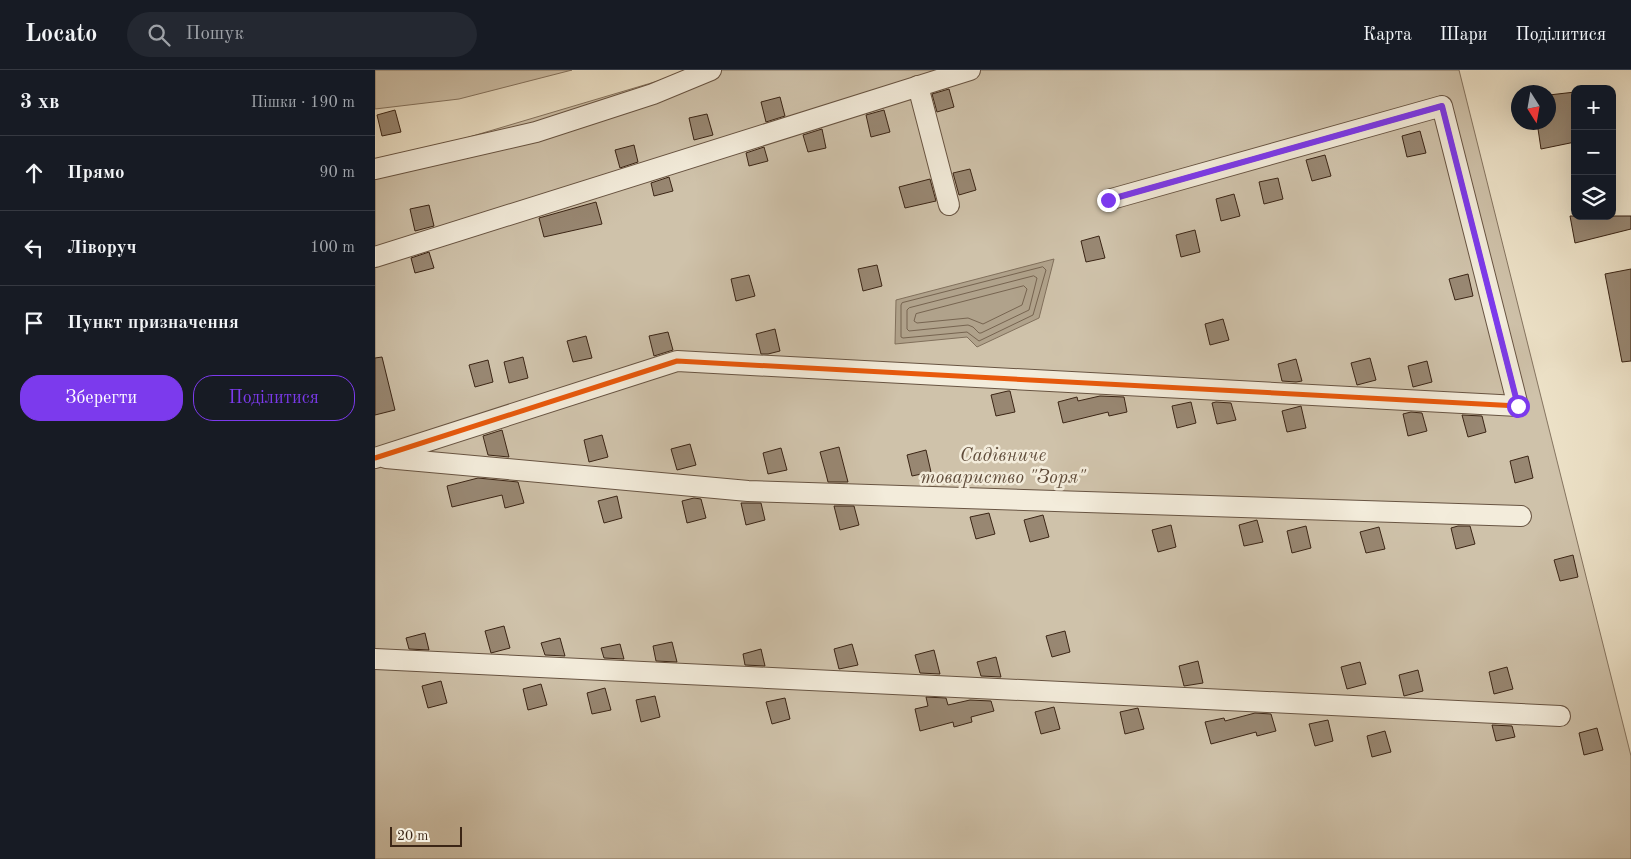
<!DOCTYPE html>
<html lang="uk">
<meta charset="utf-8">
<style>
:root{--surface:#171b24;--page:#242831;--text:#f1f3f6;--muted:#9ea1a6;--line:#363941;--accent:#7c3aed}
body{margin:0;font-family:"Old Standard TT",serif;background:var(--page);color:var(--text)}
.controls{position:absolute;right:15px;top:15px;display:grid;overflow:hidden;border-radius:10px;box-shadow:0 5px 20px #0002}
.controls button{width:45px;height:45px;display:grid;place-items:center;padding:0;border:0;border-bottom:1px solid var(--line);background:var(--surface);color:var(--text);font:25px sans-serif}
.compass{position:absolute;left:1136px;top:15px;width:45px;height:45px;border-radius:50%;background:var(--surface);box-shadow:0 5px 20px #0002;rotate:169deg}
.scale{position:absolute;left:15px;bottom:12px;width:72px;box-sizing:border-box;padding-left:5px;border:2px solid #3b2515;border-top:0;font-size:14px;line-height:18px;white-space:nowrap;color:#3b2515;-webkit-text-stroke:4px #f3ecdb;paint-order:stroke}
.stop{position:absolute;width:15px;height:15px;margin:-11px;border:4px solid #7c3aed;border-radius:50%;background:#fff}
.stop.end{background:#7c3aed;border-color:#fff;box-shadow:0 1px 5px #0008}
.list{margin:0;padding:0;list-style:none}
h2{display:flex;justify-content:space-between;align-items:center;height:65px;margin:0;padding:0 20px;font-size:21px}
h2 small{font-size:16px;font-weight:400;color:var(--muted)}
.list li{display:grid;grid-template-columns:32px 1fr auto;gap:15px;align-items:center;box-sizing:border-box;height:75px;padding:0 20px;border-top:1px solid var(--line)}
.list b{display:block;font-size:19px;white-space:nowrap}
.list em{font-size:16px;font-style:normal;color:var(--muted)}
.actions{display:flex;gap:10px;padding:15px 20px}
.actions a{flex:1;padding:11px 0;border:1px solid var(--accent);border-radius:20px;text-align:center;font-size:18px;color:var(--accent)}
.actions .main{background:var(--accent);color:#fff}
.icon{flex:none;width:28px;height:28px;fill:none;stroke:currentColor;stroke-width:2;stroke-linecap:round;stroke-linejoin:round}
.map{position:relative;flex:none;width:1256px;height:789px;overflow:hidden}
header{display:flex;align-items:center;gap:30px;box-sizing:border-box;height:70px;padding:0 25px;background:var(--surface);border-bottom:1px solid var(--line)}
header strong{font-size:24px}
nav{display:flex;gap:28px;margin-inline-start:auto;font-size:18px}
.search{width:350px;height:45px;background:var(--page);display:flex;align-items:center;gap:12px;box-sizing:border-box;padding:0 18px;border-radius:28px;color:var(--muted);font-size:19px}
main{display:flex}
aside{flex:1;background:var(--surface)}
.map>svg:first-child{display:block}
.green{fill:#cfc2aa;stroke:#857460}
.water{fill:#b0a28b;stroke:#81705c}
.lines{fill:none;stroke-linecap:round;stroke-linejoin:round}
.shore{stroke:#766450;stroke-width:1}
.building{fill:#988772;stroke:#3b2515}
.street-casing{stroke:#685442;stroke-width:22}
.street{stroke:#f3ecdb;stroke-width:20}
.cycleway-casing{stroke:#f3ecdb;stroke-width:8}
.cycleway{stroke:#e8590c;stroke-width:5}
.route{stroke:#7c3aed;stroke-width:6}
.labels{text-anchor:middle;stroke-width:5;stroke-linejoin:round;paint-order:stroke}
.park-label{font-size:19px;font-style:italic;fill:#604c3a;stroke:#f3ecdb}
</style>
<header>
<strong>Locato</strong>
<div class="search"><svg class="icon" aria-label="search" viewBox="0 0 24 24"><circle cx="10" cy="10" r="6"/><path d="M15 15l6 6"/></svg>Пошук</div>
<nav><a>Карта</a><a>Шари</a><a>Поділитися</a></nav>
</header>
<main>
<aside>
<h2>3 хв<small>Пішки · 190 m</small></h2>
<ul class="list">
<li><svg class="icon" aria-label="ahead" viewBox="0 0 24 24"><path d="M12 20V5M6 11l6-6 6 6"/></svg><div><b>Прямо</b></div><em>90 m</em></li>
<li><svg class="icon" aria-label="left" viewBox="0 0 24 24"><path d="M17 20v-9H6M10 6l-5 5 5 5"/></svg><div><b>Ліворуч</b></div><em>100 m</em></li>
<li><svg class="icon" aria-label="arrive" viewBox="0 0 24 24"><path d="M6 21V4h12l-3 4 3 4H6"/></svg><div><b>Пункт призначення</b></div></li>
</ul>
<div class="actions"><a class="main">Зберегти</a><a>Поділитися</a></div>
</aside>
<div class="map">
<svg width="1256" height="789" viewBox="0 0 1256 789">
<rect width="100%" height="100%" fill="#ede2c8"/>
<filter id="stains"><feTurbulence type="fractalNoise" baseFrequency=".004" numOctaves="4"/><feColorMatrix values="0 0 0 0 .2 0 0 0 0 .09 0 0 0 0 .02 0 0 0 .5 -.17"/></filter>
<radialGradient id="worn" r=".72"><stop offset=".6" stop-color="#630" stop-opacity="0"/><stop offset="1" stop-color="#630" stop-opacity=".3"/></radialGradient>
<g class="green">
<path d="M0,0H197L84,29L0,39Z"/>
<path d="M320,0H1084L1256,686V789H0V95Z"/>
</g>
<path class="water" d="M679,189L664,248L602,277L592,267L520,274L521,230Z"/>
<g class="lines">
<g class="shore">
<path d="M668,197L671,200L658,245L604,271L592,262L528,268L526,267V235L527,233Z"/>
<path d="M659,206L662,208L654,240L606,263H604L598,257L593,255L534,261L532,259V240L534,238Z"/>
<path d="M649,216L652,219L647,235L608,254L593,248L542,253L539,251L541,244Z"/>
</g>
</g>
<g class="building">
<path d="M574,19L579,37L562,42L557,24Z"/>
<path d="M1200,22V72L1166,79L1162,52H1174V25Z"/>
<path d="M405,27L410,46L391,52L386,32Z"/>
<path d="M20,40L26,62L7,66L2,45Z"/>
<path d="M509,40L515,62L496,67L491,45Z"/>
<path d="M332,44L338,65L319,70L314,48Z"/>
<path d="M447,59L451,78L433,82L428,65Z"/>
<path d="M1045,61L1051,83L1032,87L1027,66Z"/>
<path d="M259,75L263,92L245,98L240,80Z"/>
<path d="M389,77L393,91L374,96L371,83Z"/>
<path d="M950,85L956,106L937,111L931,90Z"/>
<path d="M595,99L601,120L584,125L578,103Z"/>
<path d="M294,107L298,121L279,126L276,113Z"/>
<path d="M903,108L908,129L889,134L884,112Z"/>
<path d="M555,109L561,131L530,138L524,117Z"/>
<path d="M859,124L865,146L846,151L841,129Z"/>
<path d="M221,132L227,154L169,167L164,148Z"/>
<path d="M54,135L59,156L40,161L35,139Z"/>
<path d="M1195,146H1256V159L1200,173Z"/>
<path d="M820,160L825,182L806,187L801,165Z"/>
<path d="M724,166L730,188L711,192L706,171Z"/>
<path d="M54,182L59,198L40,203L36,188Z"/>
<path d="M502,195L507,216L488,221L483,199Z"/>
<path d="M1256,199V291L1247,292L1230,204Z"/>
<path d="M1093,204L1098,226L1080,230L1074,209Z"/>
<path d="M374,205L380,226L361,231L356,209Z"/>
<path d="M848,249L854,270L835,275L830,254Z"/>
<path d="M400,259L405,281L393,284H386L381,264Z"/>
<path d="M293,262L298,280L279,286L274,266Z"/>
<path d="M211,266L217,288L198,292L192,271Z"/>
<path d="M7,287L20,340L0,345V288Z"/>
<path d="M148,287L153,308L134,313L129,292Z"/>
<path d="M995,288L1001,310L982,315L976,293Z"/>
<path d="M921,289L927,311L921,312L907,311L903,294Z"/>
<path d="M113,290L118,312L100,317L94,295Z"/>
<path d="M1052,291L1057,312L1038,317L1033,296Z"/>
<path d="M633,321H635L640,342L621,346L616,325Z"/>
<path d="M725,326L749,327L752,342L734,346L733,342L688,353L683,332L702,327L703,331Z"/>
<path d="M816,332L821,353L802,358L797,336Z"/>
<path d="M841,332L856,333L861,350L842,354L837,333Z"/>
<path d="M926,336L931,358L912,362L907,341Z"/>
<path d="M1036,342L1047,343L1052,361L1033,366L1028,344Z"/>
<path d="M1087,345L1107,346L1111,362L1093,367Z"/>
<path d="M127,360L134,387L113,385L108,366Z"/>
<path d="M227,365L233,387L214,392L209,370Z"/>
<path d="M315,374L321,395L302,400L296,379Z"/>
<path d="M464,377L473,412H453L451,404L445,382Z"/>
<path d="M406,378L412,400L393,404L388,383Z"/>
<path d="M551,380L556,402L537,406L532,385Z"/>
<path d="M1153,386L1158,408L1140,413L1135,391Z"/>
<path d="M103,408L143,412L149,433L130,438L127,425L77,437L72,416Z"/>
<path d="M242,426L247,448L229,453L223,431Z"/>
<path d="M319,428L326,429L331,448L312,453L307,431Z"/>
<path d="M366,433H386L390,450L371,455Z"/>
<path d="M459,436H479L484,455L465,460Z"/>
<path d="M614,443L620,464L601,469L595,447Z"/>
<path d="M668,445L674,467L655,472L649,450Z"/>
<path d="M882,450L888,472L869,476L864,455Z"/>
<path d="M796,455L801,477L783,482L777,460Z"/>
<path d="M931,456L936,478L917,483L912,461Z"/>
<path d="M1083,456H1095L1100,474L1081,479L1076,458Z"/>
<path d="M1004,457L1010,479L991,483L985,462Z"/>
<path d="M1198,485L1203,507L1185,511L1179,490Z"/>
<path d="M129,556L135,578L116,583L110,561Z"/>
<path d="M690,561L695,582L677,587L671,566Z"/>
<path d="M50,563L54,580L34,579L31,568Z"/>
<path d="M185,568L190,586L170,585L166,573Z"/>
<path d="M297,572L302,592L281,591L278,576Z"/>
<path d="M245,574L249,589L229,588L226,578Z"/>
<path d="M477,574L483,595L464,599L459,579Z"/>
<path d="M386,579L390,596L370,595L368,584Z"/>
<path d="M559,580L565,604L545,603L540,585Z"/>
<path d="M621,587L626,607L606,606L602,592Z"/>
<path d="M823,591L828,613L809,616L804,596Z"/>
<path d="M985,592L991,614L972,619L966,597Z"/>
<path d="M1132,597L1138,619L1119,624L1114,602Z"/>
<path d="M1043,600L1048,621L1029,626L1024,605Z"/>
<path d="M66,611L72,633L53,638L47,616Z"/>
<path d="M166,614L172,635L153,640L148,619Z"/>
<path d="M230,618L236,640L217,644L212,623Z"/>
<path d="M280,626L285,647L266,652L261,630Z"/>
<path d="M551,627L571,628L573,635L595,630L616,631L619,641L596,647L597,652L579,657L578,652L545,661L540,639L553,636Z"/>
<path d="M410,628L415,649L397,654L391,632Z"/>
<path d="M679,637L685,659L666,664L660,642Z"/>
<path d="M763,638L769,659L750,664L745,642Z"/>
<path d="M880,643L896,644L901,661L882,666L881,662L836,674L830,652L849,648L850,651Z"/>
<path d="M953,650L958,671L940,676L934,654Z"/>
<path d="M1117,655L1137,656L1140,667L1121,671Z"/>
<path d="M1222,658L1228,680L1209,685L1204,663Z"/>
<path d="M1010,661L1016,682L997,687L992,666Z"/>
</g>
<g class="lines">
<defs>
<g id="street">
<path d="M543,16L574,135"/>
<path d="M0,99L161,62L278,24L336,0"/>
<path d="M0,187L595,0"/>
<path d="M0,388L302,291L1143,336L1067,36L733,130"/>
<path d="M11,388L373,421L1146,446"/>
<path d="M0,589L1185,646"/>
</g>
</defs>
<use href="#street" class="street-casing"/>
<use href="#street" class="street"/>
<defs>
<path id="cycleway" d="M0,388L302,291L1143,336L1067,36L733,130"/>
</defs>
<use href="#cycleway" class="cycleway-casing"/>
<use href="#cycleway" class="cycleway"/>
</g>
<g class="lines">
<path class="route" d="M733,130L1067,36L1143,336"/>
</g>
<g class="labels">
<g class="park-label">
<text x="628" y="391">Садівниче<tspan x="628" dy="22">товариство "Зоря"</tspan></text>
</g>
</g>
<rect width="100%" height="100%" filter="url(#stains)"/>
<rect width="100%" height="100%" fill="url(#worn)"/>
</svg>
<div class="controls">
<button>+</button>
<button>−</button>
<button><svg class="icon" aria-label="layers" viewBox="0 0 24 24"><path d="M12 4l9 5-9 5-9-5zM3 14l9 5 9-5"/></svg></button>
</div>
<svg class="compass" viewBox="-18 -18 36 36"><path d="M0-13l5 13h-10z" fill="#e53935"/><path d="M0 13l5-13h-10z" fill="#9ea1a6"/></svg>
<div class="scale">20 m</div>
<div class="stop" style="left:1143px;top:336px"></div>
<div class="stop end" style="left:733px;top:130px"></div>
</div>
</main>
